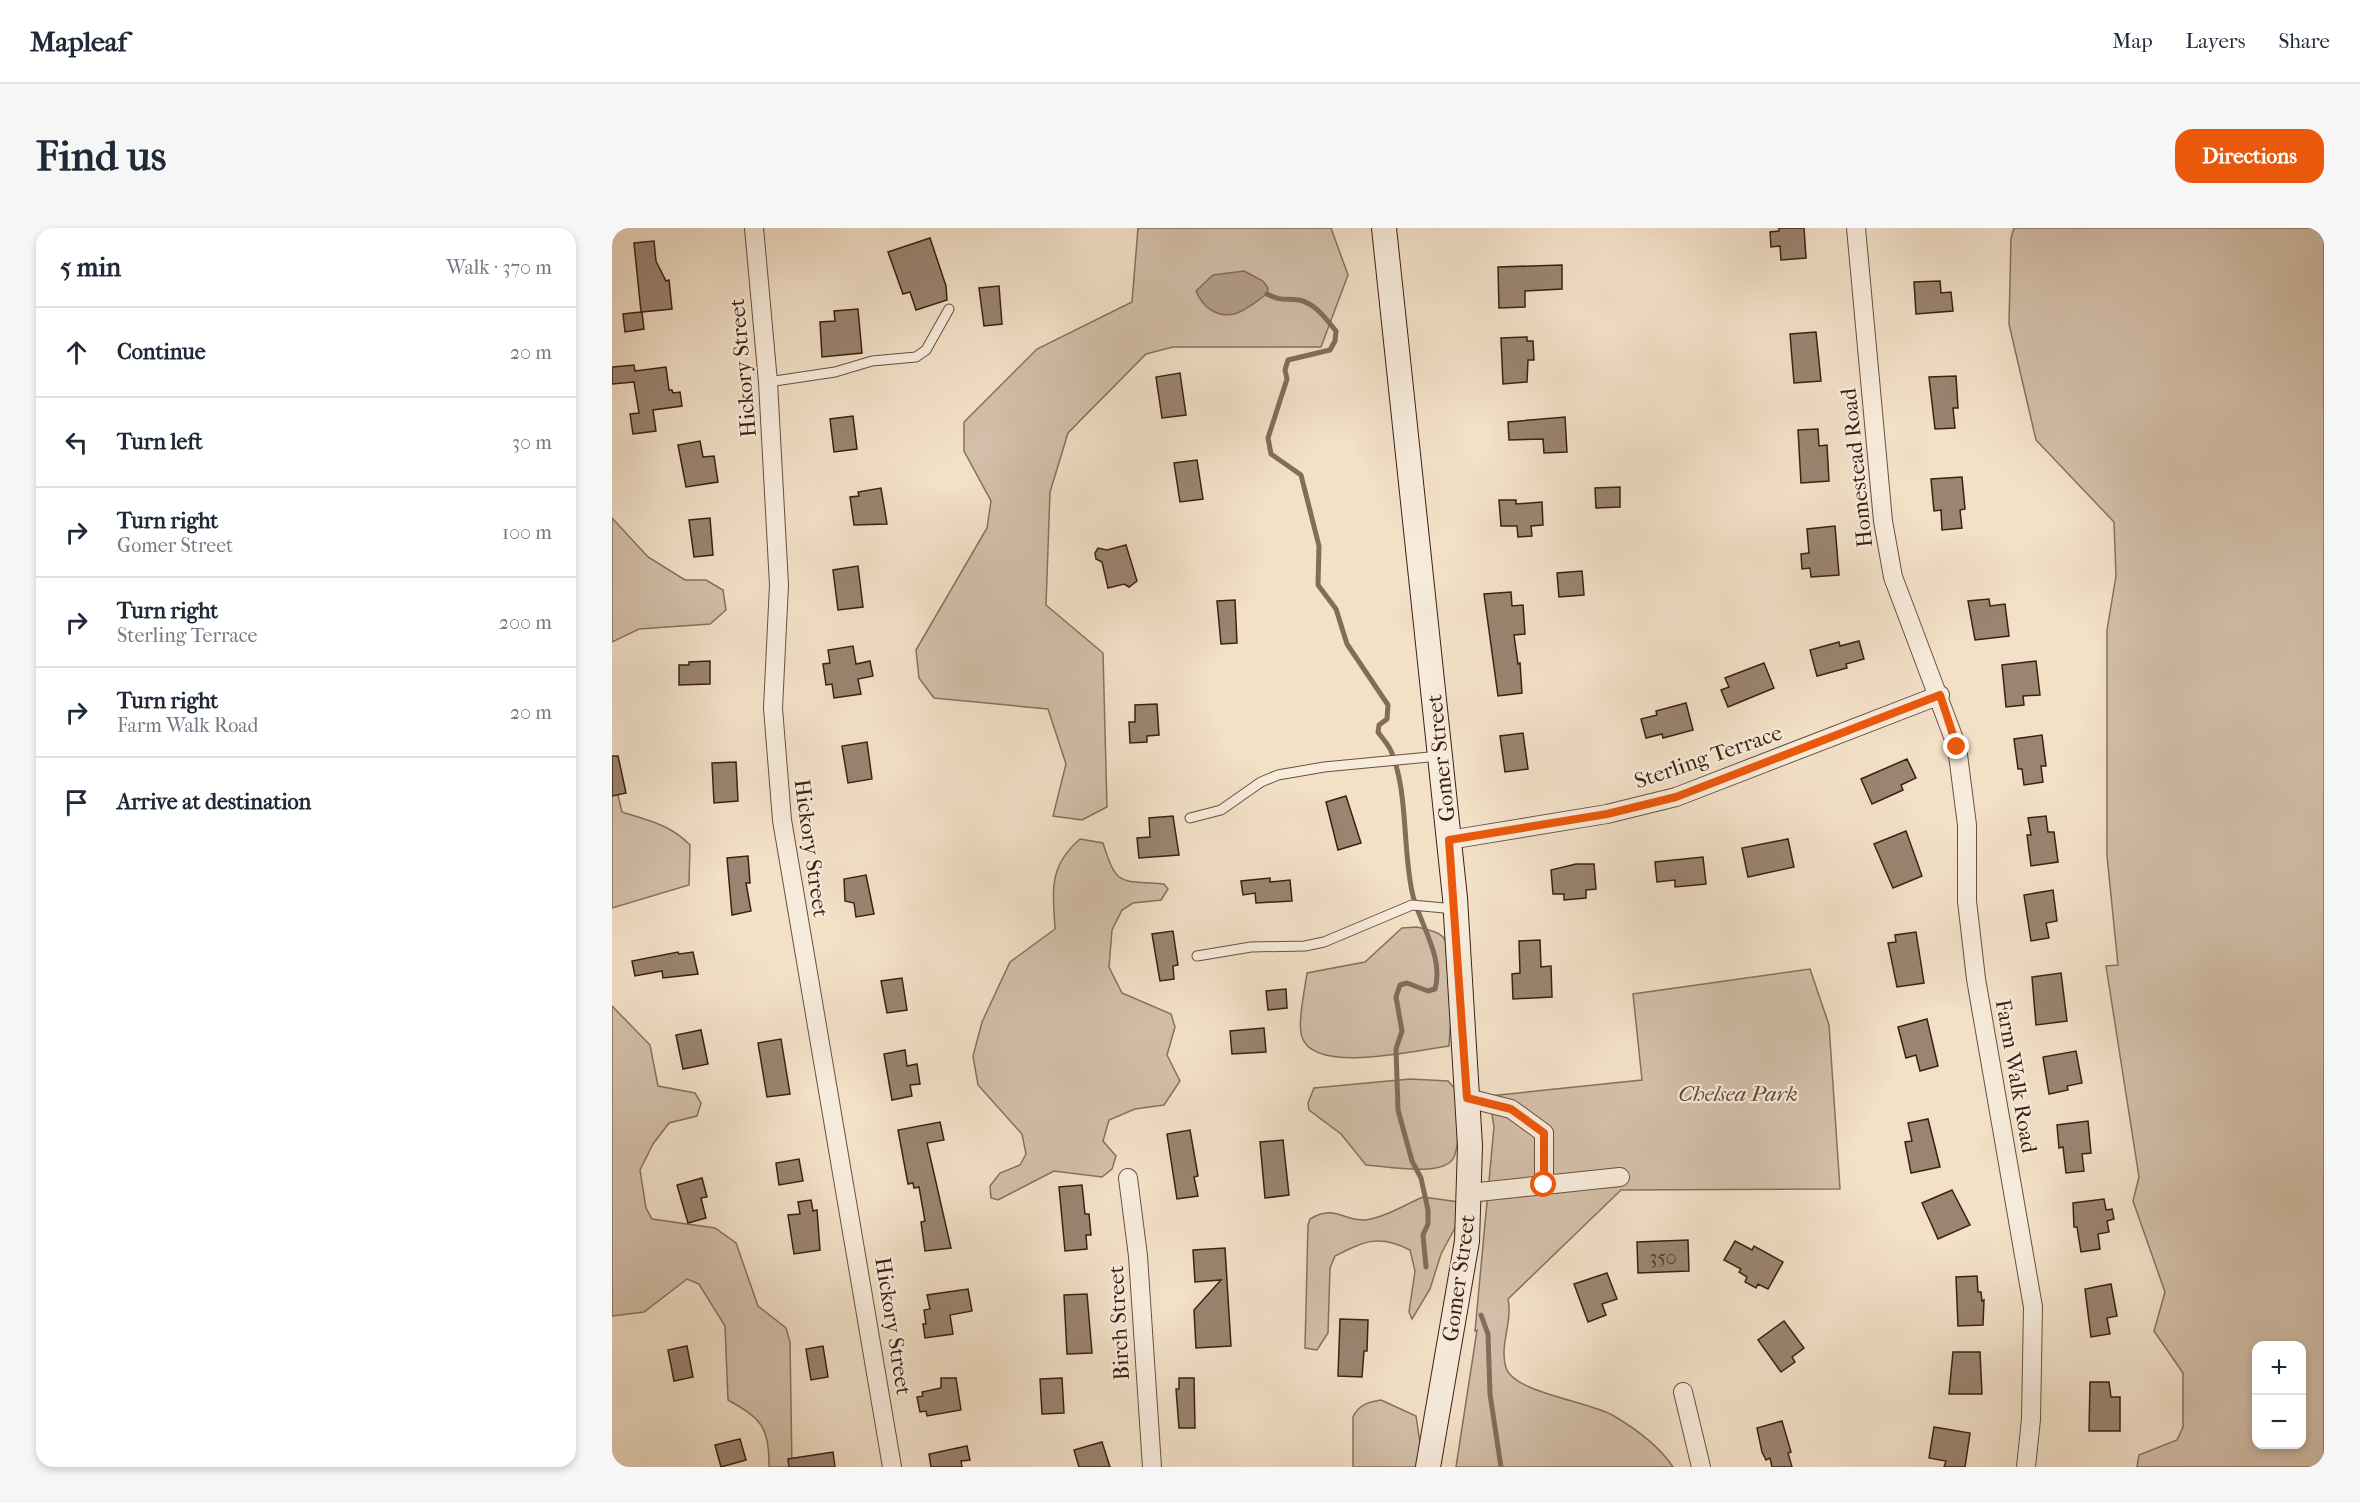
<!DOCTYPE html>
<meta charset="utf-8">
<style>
:root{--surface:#fff;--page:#f6f6f7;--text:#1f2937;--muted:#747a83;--line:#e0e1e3;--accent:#ea580c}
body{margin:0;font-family:"IM FELL French Canon",serif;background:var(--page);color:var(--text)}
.controls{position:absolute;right:18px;bottom:18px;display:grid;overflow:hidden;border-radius:12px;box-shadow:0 3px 9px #0003}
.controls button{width:54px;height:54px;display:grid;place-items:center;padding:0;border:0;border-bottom:2px solid var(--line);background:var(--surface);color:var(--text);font:30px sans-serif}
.stop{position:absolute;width:18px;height:18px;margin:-14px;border:4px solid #ea580c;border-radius:50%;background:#fff}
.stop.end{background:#ea580c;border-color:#fff;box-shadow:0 2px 6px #0008}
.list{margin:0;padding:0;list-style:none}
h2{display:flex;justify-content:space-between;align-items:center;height:78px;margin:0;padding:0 24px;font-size:26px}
h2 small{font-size:20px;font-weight:400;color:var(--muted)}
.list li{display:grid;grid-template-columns:39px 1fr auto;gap:18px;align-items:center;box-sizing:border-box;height:90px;padding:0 24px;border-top:2px solid var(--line)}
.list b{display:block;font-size:22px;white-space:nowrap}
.list p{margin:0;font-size:20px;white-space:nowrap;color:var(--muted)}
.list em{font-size:20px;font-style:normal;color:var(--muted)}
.icon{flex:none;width:33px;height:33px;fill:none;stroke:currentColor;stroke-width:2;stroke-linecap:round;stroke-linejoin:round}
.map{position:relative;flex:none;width:1712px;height:1239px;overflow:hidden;border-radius:18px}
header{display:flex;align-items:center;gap:36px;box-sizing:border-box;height:84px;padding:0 30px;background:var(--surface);border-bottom:2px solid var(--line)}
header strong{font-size:28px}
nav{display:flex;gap:33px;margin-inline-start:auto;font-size:21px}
.intro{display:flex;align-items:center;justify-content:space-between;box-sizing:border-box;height:144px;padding:0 36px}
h1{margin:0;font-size:42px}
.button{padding:15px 27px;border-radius:18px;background:var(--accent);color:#fff;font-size:21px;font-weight:700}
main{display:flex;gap:36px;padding:0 36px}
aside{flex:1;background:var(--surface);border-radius:18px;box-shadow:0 3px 9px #0003}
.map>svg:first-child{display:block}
.green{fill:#d3bfa9;stroke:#88705e;stroke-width:1.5;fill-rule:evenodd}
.water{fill:#b49f8a;stroke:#846c5b;stroke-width:1.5}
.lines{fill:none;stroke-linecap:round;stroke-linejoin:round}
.stream{stroke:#846c5b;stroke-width:5}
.building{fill:#9b8471;stroke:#3d2014;stroke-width:1.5}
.lane-casing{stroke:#6a5041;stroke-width:11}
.street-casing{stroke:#6a5041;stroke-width:20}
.secondary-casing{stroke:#3d2014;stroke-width:26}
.lane{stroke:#f7ebdb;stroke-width:9}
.street{stroke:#f7ebdb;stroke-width:18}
.secondary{stroke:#f7ebdb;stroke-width:24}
.route{stroke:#ea580c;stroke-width:8}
.labels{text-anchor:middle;stroke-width:4.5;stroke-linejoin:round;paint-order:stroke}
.number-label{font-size:20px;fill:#54392b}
.street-label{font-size:22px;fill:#3d2014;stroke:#f7ebdb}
.park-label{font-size:22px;font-style:italic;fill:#624839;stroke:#f7ebdb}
</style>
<header>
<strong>Mapleaf</strong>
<nav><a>Map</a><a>Layers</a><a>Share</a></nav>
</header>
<div class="intro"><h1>Find us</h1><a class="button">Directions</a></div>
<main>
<aside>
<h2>5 min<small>Walk · 370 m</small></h2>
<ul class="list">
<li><svg class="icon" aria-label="ahead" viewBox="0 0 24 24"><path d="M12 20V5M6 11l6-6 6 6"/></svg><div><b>Continue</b></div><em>20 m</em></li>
<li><svg class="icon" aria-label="left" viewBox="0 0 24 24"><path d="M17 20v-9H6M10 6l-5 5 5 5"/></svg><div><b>Turn left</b></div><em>30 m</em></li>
<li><svg class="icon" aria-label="right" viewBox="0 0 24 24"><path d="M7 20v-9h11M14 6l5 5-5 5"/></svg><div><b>Turn right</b><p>Gomer Street</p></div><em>100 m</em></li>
<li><svg class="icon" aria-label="right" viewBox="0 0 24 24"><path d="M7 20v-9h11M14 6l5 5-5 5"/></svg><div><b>Turn right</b><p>Sterling Terrace</p></div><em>200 m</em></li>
<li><svg class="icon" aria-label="right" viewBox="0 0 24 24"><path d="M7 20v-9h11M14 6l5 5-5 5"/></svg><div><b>Turn right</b><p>Farm Walk Road</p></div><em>20 m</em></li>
<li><svg class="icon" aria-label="arrive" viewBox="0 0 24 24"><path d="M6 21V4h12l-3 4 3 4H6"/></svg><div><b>Arrive at destination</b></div></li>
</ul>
</aside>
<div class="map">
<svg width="1712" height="1239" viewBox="0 0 1712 1239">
<rect width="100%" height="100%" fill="#f2e0c7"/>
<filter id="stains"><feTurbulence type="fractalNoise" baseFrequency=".00333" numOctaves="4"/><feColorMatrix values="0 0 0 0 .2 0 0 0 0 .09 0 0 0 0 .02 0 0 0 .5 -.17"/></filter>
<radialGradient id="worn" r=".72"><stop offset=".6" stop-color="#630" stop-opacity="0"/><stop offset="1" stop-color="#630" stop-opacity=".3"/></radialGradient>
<g class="green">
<path d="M526,0H719L736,47L709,119H561L534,126L456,205L438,264L434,377L491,425L495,579L470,592L441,588L454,536L436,481L322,470L307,450L304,422L375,300L379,273L352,223V194L425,121L520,74Z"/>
<path d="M1402,0H1712V1239H1525L1527,1227L1565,1212L1571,1199V1145L1542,1103L1553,1064L1521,973L1527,949L1494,738L1506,737L1495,628V402L1504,348L1502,294L1424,212L1397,96L1399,10ZM1644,1118H1690V1216H1644Z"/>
<path d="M0,290L36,329L73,352H94L111,362L114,382L98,396L27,401L0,414Z"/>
<path d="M0,542L10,584C36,592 59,597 78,617L77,657L0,680Z"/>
<path d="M468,611L491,615C505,660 508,652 552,656L556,661L549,672L521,675L510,682L500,702L497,739L510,765L559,786L563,799L555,827L568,853L552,877L523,881L497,892L491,913L504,928L500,941L490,949L442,943L386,972L379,970L378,958L388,945L408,937L414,926L410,906L366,857L361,828L370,794L398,734L443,701C441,662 436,639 468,611Z"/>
<path d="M805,699C813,701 826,703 831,709C848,732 838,790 837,818C807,822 702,847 690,809C685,797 693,760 695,745L753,734L790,700Z"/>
<path d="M1198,741L1217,797L1228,961L1009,962L896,1071C901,1094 887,1117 894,1140C902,1165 980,1174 1002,1188C1024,1201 1047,1218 1061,1239H844L865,1102L863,1103L882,899L877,868L1030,852L1021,766Z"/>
<path d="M0,778L38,817L46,858L83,865L89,875L85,888L57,895L41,916L28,942L34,980L40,991L103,1000L124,1015L146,1078L174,1100L178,1114L180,1239H157C157,1199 150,1191 116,1172L113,1098L87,1056L75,1051L32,1084L0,1088Z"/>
<path d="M798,851L836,853L846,864L848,872C847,887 848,916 842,929C833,950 774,938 754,937L729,906L697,882L696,875L702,860Z"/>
<path d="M811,969L847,974L845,996L829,1026L818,1061L800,1091L797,1084L803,1043L798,1022C767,1006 753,1013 723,1028L718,1040L716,1105L705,1122L693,1120L696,997L698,991C723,976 730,993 753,992C772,990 794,976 811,969Z"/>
<path d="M769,1172L804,1188L808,1215L805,1239H741V1189C747,1176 757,1174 769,1172Z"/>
</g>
<path class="water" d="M632,43L651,53L656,60L655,66C646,72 632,84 622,86C604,90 590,78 584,63L601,47Z"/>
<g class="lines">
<g class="stream">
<path d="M655,66C671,74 672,70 687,72C703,75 714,91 724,103L723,113L718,122L676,132L673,142L675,151L656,210L659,226L689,247L707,318L706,357L724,381L735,416L776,477L775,491L767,497L766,504C770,510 776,516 779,523C797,566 790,623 801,668C809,698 832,730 823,761L816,763L795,755L788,757L784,769L790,803L784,821L786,882L800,933L809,950L816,982V996L811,1007L814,1039"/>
<path d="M869,1087L876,1106L878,1166L889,1239"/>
</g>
</g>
<g class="building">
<path d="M1167,0H1192L1194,30L1169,32L1168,18L1159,19L1158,4L1167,3Z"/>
<path d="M318,10L334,58L335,72L304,82L298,64L291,66L276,24Z"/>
<path d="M42,13L44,33L54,53L57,52L60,81L30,84L32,101L13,104L11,86L29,84L22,15Z"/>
<path d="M950,37V61L913,63V79L887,80L886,39Z"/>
<path d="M1328,53L1329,65L1339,64L1341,83L1304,86L1302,54Z"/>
<path d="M387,58L390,96L372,98L367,60Z"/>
<path d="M246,81L250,125L210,129L208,94L223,93L222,83Z"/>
<path d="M1204,104L1209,153L1182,155L1178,106Z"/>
<path d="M915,109V113H921L922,132H916L915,154L891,156L889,110Z"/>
<path d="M22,137L23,143L54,139L57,162H60L61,165L68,164L70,178L41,182L44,203L21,206L18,186L27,185L22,154L0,156V139Z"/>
<path d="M568,145L574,187L550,190L544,149Z"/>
<path d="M1344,148L1346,180H1341L1343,200L1323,201L1317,149Z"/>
<path d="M241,188L245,221L222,224L218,191Z"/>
<path d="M953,189L955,224L932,225L931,211L897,212L896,194Z"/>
<path d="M1206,201L1207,218L1215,217L1217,253L1189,255L1186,202Z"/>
<path d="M88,213L91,229L102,228L106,254L74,259L66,217Z"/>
<path d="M585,232L591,271L568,274L562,235Z"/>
<path d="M1350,249L1353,281L1348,282L1350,300L1330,302L1329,282L1322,283L1319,251Z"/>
<path d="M1008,259V279L984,280L983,260Z"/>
<path d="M269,260L275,296L242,297L238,269L247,268L246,264Z"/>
<path d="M887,272H904V276L930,274L931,297L919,298L920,308L906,309L905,298H889Z"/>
<path d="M98,290L101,327L82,329L77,292Z"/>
<path d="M1223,298L1227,347L1199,349L1198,340L1190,341L1189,326L1197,325L1195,301Z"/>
<path d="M514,317L525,353L517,359L512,356L496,360L490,334L484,331L483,325L486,320L495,322Z"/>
<path d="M246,338L251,379L226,382L221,342Z"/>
<path d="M970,343L972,367L947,369L945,345Z"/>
<path d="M899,364L900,378L911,377L913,406L902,407L906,436L908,435L910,465L886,468L872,366Z"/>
<path d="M1377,371L1378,378L1393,376L1397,408L1363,412L1356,373Z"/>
<path d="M623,372L625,415L609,416L605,373Z"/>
<path d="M1247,413L1252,431L1234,436L1235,440L1205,448L1198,422L1227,414L1228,418Z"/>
<path d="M241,418L244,436L258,433L261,448L246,451L249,466L222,470L220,456L214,457L211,436L218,435L216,422Z"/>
<path d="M98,433V456L67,457V437H77V434Z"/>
<path d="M1424,433L1428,467L1411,468L1412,477L1394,479L1390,437Z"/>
<path d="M1152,435L1162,460L1116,479L1109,462L1117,459L1113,450Z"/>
<path d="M1074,475L1081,502L1051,510L1050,506L1034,510L1029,491L1045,487L1044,483Z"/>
<path d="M545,476L547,507L535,508V514L518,515L517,494H523V477Z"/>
<path d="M911,505L916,541L893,544L888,508Z"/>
<path d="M1430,507L1434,538H1429L1431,554L1412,557L1410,541H1406L1402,511Z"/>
<path d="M255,514L260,551L236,555L230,518Z"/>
<path d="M0,528H6L14,565L0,568Z"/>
<path d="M1295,531L1304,550L1289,557L1291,562L1260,576L1249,551Z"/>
<path d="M124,534L126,573L102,575L100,535Z"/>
<path d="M734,568L749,615L726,622L714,574Z"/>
<path d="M561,588L567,627L527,630L525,610L538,609L537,590Z"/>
<path d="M1434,588L1436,604H1442L1446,634L1419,638L1415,607H1419L1416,590Z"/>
<path d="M1294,603L1310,648L1281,660L1262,616Z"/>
<path d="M1176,611L1182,639L1136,649L1130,620Z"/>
<path d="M136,628L138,655H134L139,683L120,687L115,630Z"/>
<path d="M1091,629L1094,656L1063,659V652L1045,654L1043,634Z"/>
<path d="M964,636H982L984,661L974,662V670L952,672V666H941L939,642Z"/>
<path d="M254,647L262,686L244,689L242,675L233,673L232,651Z"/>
<path d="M658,650V654L678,652L680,673L644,675L643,665L631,667L629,653Z"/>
<path d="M1441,662L1445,693L1434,695L1437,710L1419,713L1412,667Z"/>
<path d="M561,703L566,737L561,738L562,751L548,753L540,706Z"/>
<path d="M1304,704L1312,755L1285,759L1276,715L1284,714L1283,707Z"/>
<path d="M928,712L929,739L939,738L940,769L901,771L900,746L908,745L907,713Z"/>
<path d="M66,724L67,726L81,724L86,746L51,750L50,743L23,748L20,733Z"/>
<path d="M1449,745L1455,793L1424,797L1420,749Z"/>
<path d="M290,750L295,782L275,785L269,753Z"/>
<path d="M674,761L675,780L656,782L654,763Z"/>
<path d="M1315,791L1326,838L1308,843L1304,827L1294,830L1286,799Z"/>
<path d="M652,800L654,824L620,826L618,803Z"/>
<path d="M89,802L96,836L71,841L64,807Z"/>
<path d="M169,811L178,866L155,869L146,815Z"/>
<path d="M293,822L295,838L305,836L308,856L298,857L300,868L280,872L272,826Z"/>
<path d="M1464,823L1470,855L1455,858L1456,862L1437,866L1431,829Z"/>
<path d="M1316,891L1328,939L1299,945L1293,914L1300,913L1296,895Z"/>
<path d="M1476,893L1479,925L1470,926L1472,943L1454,945L1451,919L1447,920L1445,897Z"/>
<path d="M328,894L332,912L315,915L339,1020L313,1023L309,994L313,993L307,959L302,960L301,955L296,956L286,902Z"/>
<path d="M578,902L586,948L582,949L586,968L565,971L555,906Z"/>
<path d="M671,912L677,967L653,970L648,914Z"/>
<path d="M187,931L191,953L167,957L164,935Z"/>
<path d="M90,950L95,969L89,970L94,990L76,995L65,957Z"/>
<path d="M470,957L473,986H477L479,1007H474L475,1021L453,1023L447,959Z"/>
<path d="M1340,962L1358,997L1326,1011L1310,975Z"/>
<path d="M1492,971L1494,982L1500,981L1502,991L1495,993L1497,1004L1486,1006L1488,1021L1469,1024L1465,999H1462L1461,975Z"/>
<path d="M199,972L201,983L205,982L208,1022L182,1026L176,987L188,986L186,974Z"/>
<path d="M1076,1012L1077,1043L1026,1045L1025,1014Z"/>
<path d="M1123,1013L1140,1022L1142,1018L1171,1034L1156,1061L1146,1056L1144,1060L1133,1054L1135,1049L1127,1044L1129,1041L1112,1032Z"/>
<path d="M613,1020L619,1118L584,1120L582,1082L609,1052L583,1054L581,1022Z"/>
<path d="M995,1045L1005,1071L990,1076L994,1087L976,1094L962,1056Z"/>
<path d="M1365,1048L1366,1064H1369L1370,1073L1372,1072L1371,1097L1346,1098L1344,1049Z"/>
<path d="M1499,1056L1505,1088L1495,1090L1498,1106L1479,1109L1473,1061Z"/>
<path d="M356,1061L360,1083L338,1087L341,1106L313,1110L311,1096H314L312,1082L318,1081L315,1067Z"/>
<path d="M475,1066L480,1125L455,1126L452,1067Z"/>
<path d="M728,1091L756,1092L755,1123H752L750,1149L726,1148Z"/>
<path d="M1172,1093L1192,1120L1180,1129L1183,1134L1169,1144L1146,1112Z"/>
<path d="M75,1118L81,1149L62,1153L56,1122Z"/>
<path d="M211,1118L216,1149L199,1152L194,1121Z"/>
<path d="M1341,1124H1368L1370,1166H1337Z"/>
<path d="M329,1150H344L349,1182L315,1188L314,1183L308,1184L305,1169L311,1168L310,1164L329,1160Z"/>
<path d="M450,1150L452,1185L430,1186L428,1151Z"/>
<path d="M567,1150H582L583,1200H567L564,1161H567Z"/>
<path d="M1478,1154H1497L1499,1169H1508V1203H1477Z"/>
<path d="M1170,1193L1179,1224L1176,1225L1180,1239H1160L1158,1230L1154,1232L1150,1224L1145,1200Z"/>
<path d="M1322,1199L1358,1205L1353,1239H1332L1334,1233L1317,1230Z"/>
<path d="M128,1211L134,1232L109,1239L103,1217Z"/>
<path d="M490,1214L498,1239H467L462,1222Z"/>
<path d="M355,1218L358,1232L349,1233L350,1239H319L317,1226Z"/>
<path d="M221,1224L223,1239H177L176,1231Z"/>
</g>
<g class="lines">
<defs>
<g id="lane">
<path d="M156,154L223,144L260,133L304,129L314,122L337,81"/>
<path d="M578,590L609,582L649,554L666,547L712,539L828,528"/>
<path d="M585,728L639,719L693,718L712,714L800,677L843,681"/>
</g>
<g id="street">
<path d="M142,0L156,154L167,357L161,480L170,592L280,1239"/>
<path d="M1244,0L1271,293L1281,349L1345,519L1355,597V673L1364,751L1421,1079L1419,1191L1414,1239"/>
<path d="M837,612L995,586L1064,569L1328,467"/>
<path d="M855,870L899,881L932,905V957"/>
<path d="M516,950L526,1028L540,1239"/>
<path d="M857,965L1008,949"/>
<path d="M1071,1164L1089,1239"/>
</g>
<path id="secondary" d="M772,0L843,670L858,918L855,1013L816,1239"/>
</defs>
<use href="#lane" class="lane-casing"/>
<use href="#street" class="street-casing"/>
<use href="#secondary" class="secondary-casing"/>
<use href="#lane" class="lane"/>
<use href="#street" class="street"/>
<use href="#secondary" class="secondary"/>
</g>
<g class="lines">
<path class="route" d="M932,957V905L899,881L855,870L837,612L995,586L1064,569L1328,467L1345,519"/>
</g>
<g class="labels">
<g class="number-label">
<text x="1051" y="1036">350</text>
</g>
<g class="street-label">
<text transform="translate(130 140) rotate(-95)" y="8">Hickory Street</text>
<text transform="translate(1244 240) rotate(-96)" y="8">Homestead Road</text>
<text transform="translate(1096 528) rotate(-19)" y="8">Sterling Terrace</text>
<text transform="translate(828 530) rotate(-96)" y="8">Gomer Street</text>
<text transform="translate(200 620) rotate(82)" y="8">Hickory Street</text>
<text transform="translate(1405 848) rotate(80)" y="8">Farm Walk Road</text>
<text transform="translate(846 1050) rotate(-82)" y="8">Gomer Street</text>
<text transform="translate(506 1095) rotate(-93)" y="8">Birch Street</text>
<text transform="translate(282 1098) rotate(81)" y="8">Hickory Street</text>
</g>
<g class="park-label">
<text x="1126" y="873">Chelsea Park</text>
</g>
</g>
<rect width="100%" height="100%" filter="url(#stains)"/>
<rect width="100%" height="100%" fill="url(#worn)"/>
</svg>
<div class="controls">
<button>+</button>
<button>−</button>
</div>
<div class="stop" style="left:932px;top:957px"></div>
<div class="stop end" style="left:1345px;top:519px"></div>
</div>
</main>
